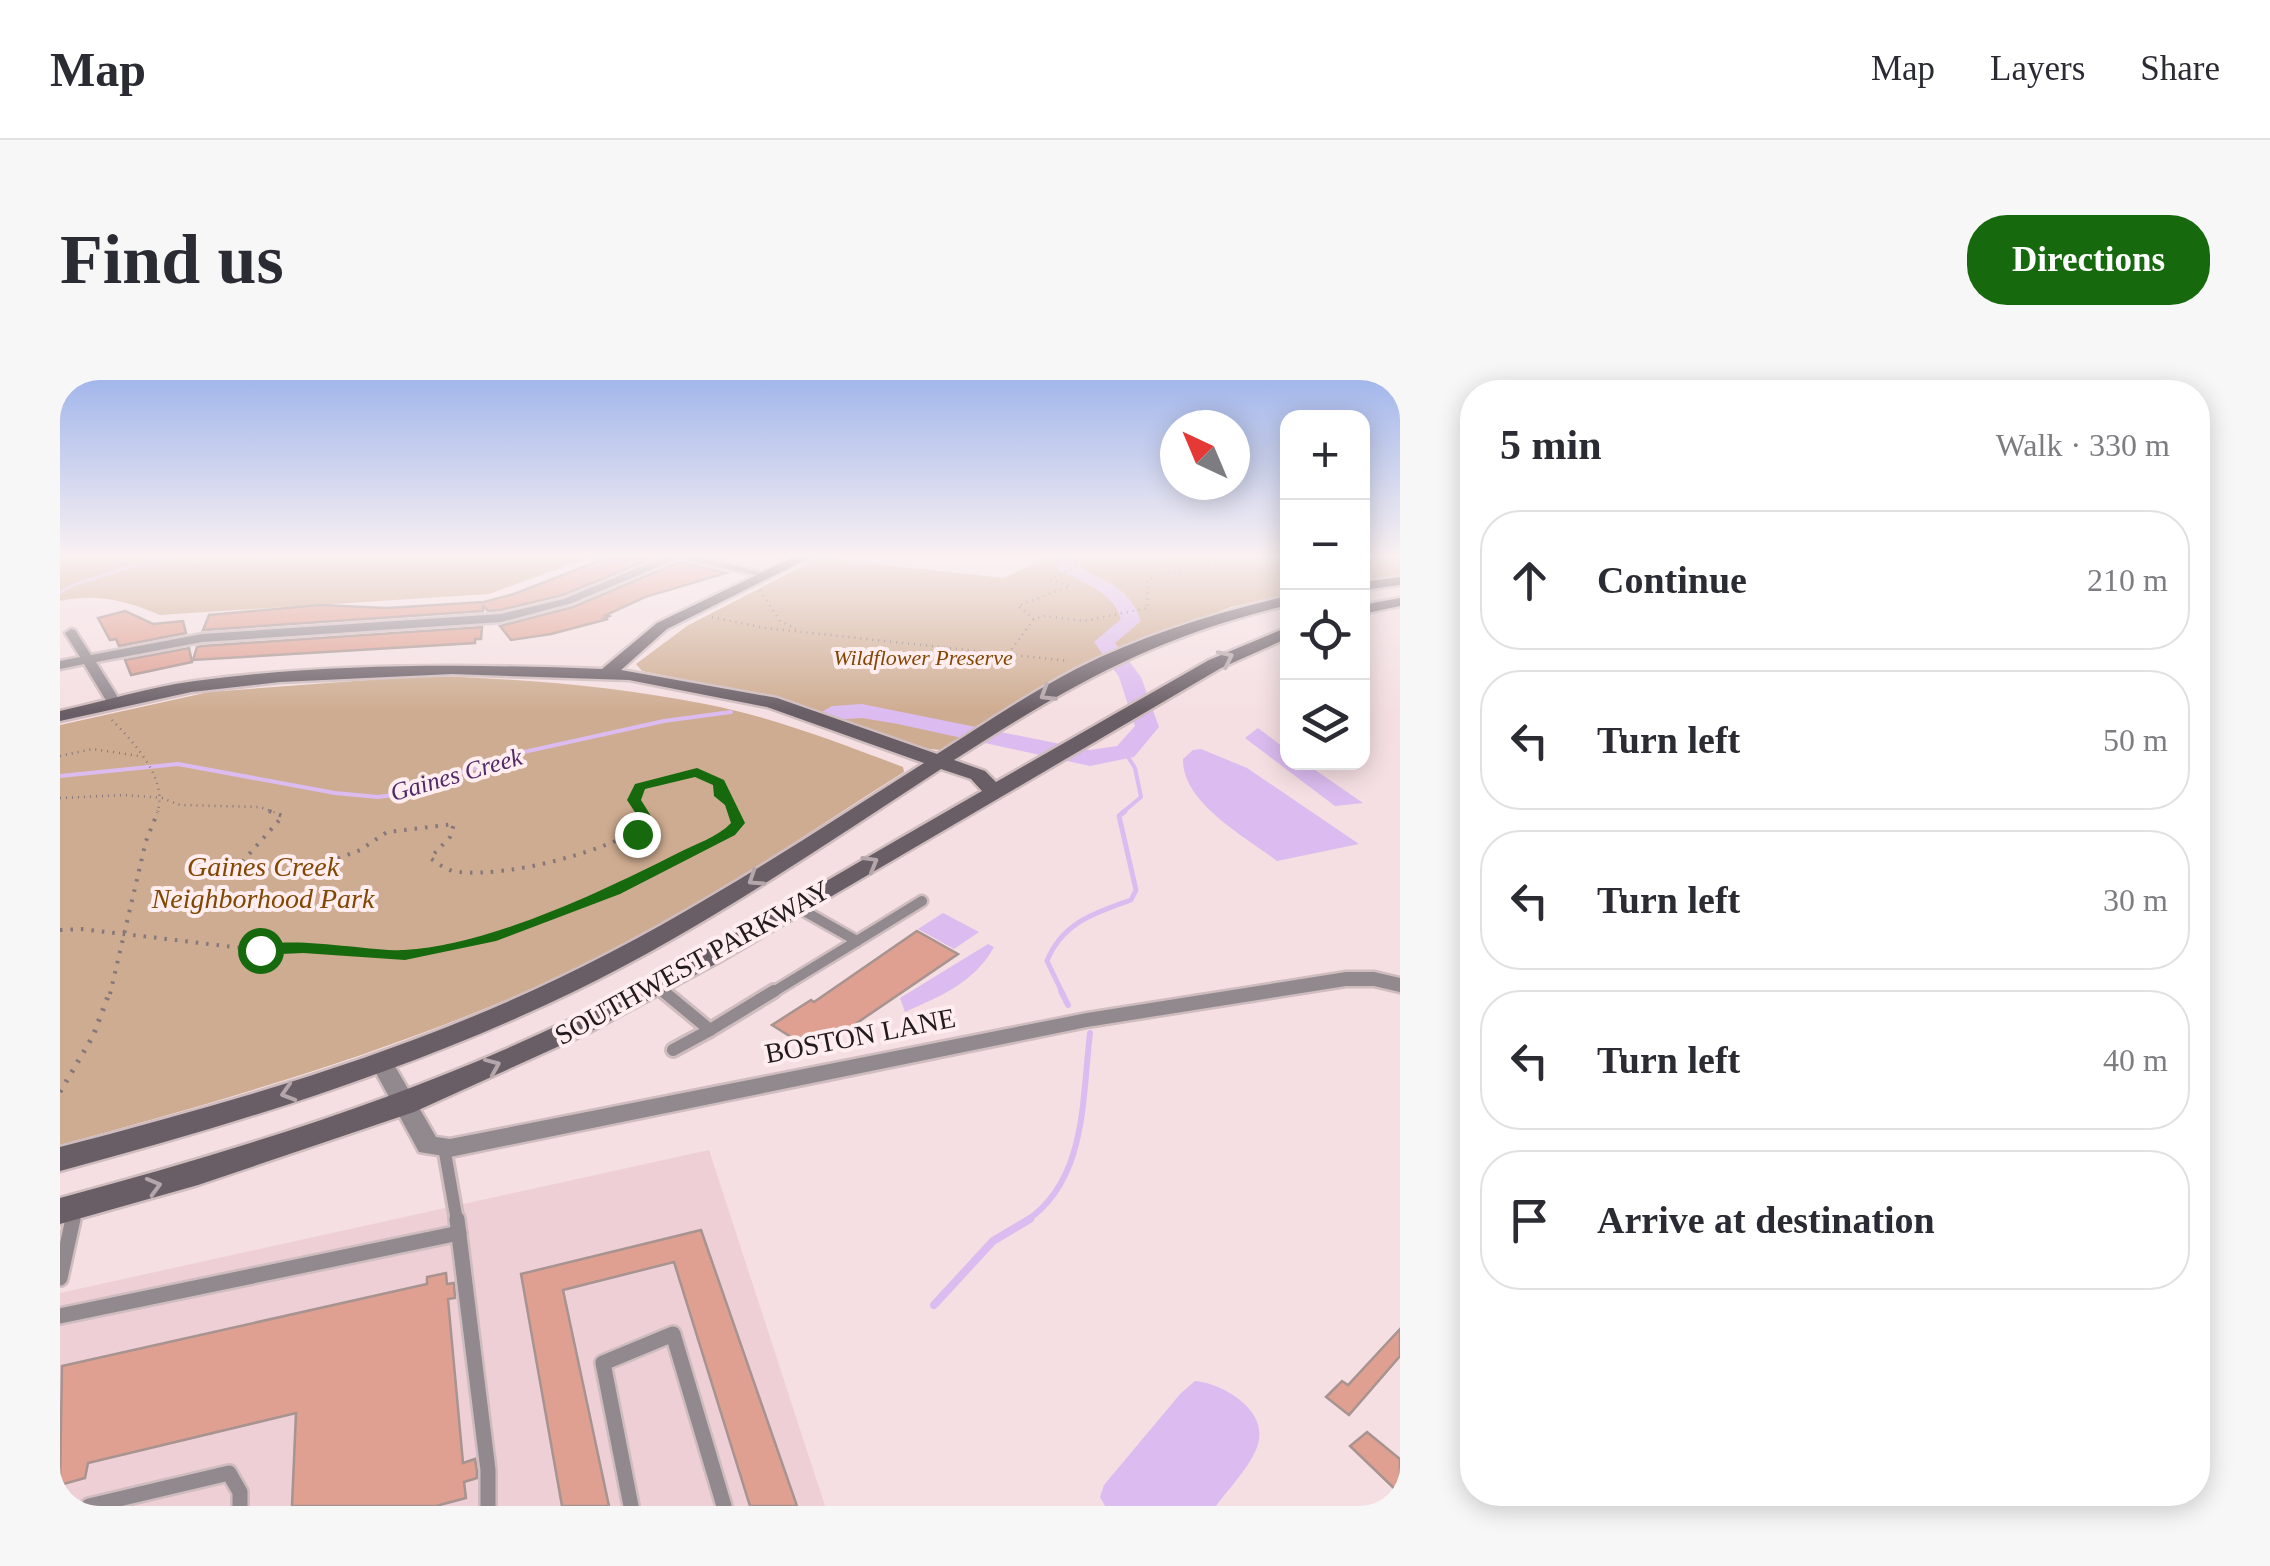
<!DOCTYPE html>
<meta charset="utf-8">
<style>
:root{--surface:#fff;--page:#f7f7f7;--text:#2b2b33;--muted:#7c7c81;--line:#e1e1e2;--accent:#17690d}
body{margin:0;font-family:"Times New Roman",serif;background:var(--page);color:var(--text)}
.controls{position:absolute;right:30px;top:30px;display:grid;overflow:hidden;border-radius:20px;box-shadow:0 5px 25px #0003}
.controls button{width:90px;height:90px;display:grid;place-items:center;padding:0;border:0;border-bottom:2px solid var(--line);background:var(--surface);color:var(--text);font:50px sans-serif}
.compass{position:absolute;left:1100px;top:30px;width:90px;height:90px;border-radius:50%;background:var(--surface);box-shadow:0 5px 25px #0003;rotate:316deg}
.stop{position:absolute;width:30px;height:30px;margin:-22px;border:8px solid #17690d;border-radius:50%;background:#fff}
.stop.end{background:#17690d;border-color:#fff;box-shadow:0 2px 10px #0008}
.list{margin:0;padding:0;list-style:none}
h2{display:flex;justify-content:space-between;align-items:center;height:130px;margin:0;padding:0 40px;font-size:42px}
h2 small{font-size:32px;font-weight:400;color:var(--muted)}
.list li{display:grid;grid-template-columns:65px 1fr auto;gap:30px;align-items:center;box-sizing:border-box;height:140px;margin:0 20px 20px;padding:0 20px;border:2px solid var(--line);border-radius:40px}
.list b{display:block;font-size:38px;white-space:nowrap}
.list em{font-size:32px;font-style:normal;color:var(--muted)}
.icon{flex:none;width:55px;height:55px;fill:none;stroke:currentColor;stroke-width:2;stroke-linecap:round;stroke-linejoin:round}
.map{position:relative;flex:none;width:1340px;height:1126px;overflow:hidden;border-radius:40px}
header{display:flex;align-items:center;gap:60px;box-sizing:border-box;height:140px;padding:0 50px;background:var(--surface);border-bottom:2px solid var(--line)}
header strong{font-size:48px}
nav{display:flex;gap:55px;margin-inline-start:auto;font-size:35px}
.intro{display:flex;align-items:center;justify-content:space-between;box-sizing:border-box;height:240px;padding:0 60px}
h1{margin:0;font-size:70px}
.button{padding:25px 45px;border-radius:40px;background:var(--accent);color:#fff;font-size:35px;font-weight:700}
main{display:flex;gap:60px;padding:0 60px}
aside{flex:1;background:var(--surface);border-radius:40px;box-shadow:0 5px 25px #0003}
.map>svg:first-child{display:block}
.built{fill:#eecfd5}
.green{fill:#ceac91}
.water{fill:#dcbcf0}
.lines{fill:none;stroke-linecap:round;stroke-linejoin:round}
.stream-far4{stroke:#dcbcf0;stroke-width:2.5}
.stream-far3{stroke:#dcbcf0;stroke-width:4}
.stream-far2{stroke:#dcbcf0;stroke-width:5}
.stream-far1{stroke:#dcbcf0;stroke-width:6}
.stream{stroke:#dcbcf0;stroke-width:8}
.river{fill:#dcbcf0;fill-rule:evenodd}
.building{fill:#dfa092;stroke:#a7938f;stroke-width:2.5}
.lane-far2-casing{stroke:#cfbcbe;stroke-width:15}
.lane-far1-casing{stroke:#cfbcbe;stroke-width:18}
.lane-casing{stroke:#cfbcbe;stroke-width:20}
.street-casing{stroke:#cfbcbe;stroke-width:5}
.secondary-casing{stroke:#cfbcbe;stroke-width:5}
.path-far2{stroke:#86777a;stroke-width:2.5;stroke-dasharray:1 5;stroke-linecap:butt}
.path-far1{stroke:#86777a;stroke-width:4;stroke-dasharray:2.5 8;stroke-linecap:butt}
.path{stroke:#86777a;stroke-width:5;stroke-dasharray:2.5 9;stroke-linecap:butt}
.lane-far2{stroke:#91898e;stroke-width:10}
.lane-far1{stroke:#91898e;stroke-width:12}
.lane{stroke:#91898e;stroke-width:15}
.street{fill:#91898e;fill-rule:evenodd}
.secondary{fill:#695e65;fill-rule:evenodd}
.oneway{stroke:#b4a6aa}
.route{fill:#17690d}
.labels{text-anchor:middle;stroke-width:8;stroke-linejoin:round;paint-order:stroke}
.far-park-label{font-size:22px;font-style:italic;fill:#824600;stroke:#ffedf0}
.far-water-label{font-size:25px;font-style:italic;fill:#502966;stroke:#ffedf0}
.park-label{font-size:28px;font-style:italic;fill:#824600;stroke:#ffedf0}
.street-label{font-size:28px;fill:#221a1c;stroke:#ffedf0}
</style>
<header>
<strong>Map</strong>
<nav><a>Map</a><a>Layers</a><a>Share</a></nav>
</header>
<div class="intro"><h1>Find us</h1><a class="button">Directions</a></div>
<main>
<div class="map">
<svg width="1340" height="1126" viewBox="0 0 1340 1126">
<rect width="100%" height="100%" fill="#f5dfe2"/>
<path class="built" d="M649,770L765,1126H0V913Z"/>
<g class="green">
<path d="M0,175H536L429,214L100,235C65,220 37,213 0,221Z"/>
<path d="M993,175H1227V214L1171,227L1035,278L880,370L861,368L719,318L582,291L576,284L627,246L758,178L944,198Z"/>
<path d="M1302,175H1340V197L1303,201Z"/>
<path d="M362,296C456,298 553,306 645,324C713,337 779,363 843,387L844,392C737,459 632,534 518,588C352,666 176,717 0,765V345L149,312Z"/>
</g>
<g class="water">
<path d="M1198,348L1227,370L1228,382L1245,383L1303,423L1275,426L1185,358Z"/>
<path d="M1141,369L1187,388L1299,464L1217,481C1186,457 1122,423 1123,379L1133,370Z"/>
<path d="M883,533L919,552L894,569L858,549Z"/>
<path d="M928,564L934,567C915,602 881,616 845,632L840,618Z"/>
<path d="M1135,1001C1161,1003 1205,1028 1199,1060C1195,1082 1169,1108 1156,1126H1045L1040,1117L1044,1105L1121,1013Z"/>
</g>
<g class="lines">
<path class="stream-far4" d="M0,213L13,205L108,175"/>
<g class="stream-far3">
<path d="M0,396L118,384L275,413L318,417L349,413L446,376L604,341L671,332"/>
<path d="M1062,433L1081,417L1075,388L1065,372"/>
</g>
<path class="stream-far2" d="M1003,614L987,581C1002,543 1034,533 1071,520L1076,510L1059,436L1065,431"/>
<g class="stream-far1">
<path d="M1001,611L1008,625"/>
<path d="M966,841C1027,800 1022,719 1030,653"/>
</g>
<path class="stream" d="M874,925L933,861L970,839"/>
<path class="river" d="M997,175H1013V184C1042,199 1070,207 1081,241L1055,263L1081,297L1099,347L1074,377L1030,386L838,344L802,338L772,340L760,333L772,326L802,324L1030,370L1057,366L1075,346L1059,297L1034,262L1061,239C1052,210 1022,203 998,190Z"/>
</g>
<g class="building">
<path d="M554,175H600L503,215L440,230L428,231L423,226V231L143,250L149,235L260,225L327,228L424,222L454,214Z"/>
<path d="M619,182L666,193L585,217L546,235L549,236L544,238L548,239L491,254L451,260L440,246L513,227Z"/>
<path d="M65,231L93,244L123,241L126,253L59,266L56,259L50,260L38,238Z"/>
<path d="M422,247L421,259H415V263L133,280L137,267L142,266Z"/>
<path d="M129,268L132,282L71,295L65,280Z"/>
<path d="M857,551L898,574L766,664L759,660L747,667L712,645L751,620L754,622Z"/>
<path d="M641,850L737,1126H690L614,882L503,910L549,1126H502L461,894Z"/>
<path d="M386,893L387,904L394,903L395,918L388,919L403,1083L415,1079L417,1091V1098L404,1102L406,1118L376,1126H232L236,1033L28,1083L25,1098L0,1105L2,986L367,904V897Z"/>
<path d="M1340,949V976L1289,1035L1266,1017L1282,1001L1288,1005Z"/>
<path d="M1307,1052L1340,1079V1114L1290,1066Z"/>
</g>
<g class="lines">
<defs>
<g id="lane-far2">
<path d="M737,527L797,561L862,521"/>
<path d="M597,606L606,614"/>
<path d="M710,614L797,561"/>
</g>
<g id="lane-far1">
<path d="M603,611L650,650L714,611"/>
<path d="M613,670L650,650"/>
<path d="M384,767L397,841"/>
<path d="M13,841L15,831"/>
</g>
<g id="lane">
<path d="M397,839L428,1090V1126"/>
<path d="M0,898L13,839"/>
<path d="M0,936L399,853"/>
<path d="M29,1126L169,1093L180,1112V1126"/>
<path d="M571,1126L543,983L613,954L664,1126"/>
</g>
<g id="street">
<path d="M609,175H632L713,195L707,198L619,178L512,223L441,242L142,262L36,282L62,324L55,328L50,327L24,284L0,289V281L20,277L5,253L11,249L15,250L31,275L142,254L441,234L504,219Z"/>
<path d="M1286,592H1314L1340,598V612L1314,606H1286L1027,647L390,777L359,772L310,682L313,676H329L376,757L390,759L1027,633Z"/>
</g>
<g id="secondary">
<path d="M738,175H755L607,249L561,290L717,318L877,374C923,345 968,314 1016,289C1083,255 1155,233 1228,216V225C1093,257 1009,306 894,380L925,391L936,402L1149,280L1228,247V258L1161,288L661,581L528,653L354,732L138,805L0,844V818C174,771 347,718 509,640C651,572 785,489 922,411L911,399L881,389C761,467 643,549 513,612C349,691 175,744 0,791V767C169,723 339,675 497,599C626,538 744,459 864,383L707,327L569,300L392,294L220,302L131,312L0,341V331C45,321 90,307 135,301C270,283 406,284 542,289L597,243Z"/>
<path d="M1340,197V205L1302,210V202Z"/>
<path d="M1340,218V226L1302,234V225Z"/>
</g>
</defs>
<use href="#lane-far2" class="lane-far2-casing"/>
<use href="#lane-far1" class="lane-far1-casing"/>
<use href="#lane" class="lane-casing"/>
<use href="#street" class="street-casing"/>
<use href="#secondary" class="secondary-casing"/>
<g class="path-far2">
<path d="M1302,179L1340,182"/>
<path d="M0,182L152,187L226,175"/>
<path d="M1148,185L1164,175"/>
<path d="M700,210L720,241L736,249"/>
<path d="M652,237L705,248L1009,281"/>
<path d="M974,239L958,226L1010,206L990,199L1029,181L1137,175"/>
<path d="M948,274L974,239L985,236L1024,241L1088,228L1087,200L1093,197L1169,180L1228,177"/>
<path d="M52,340C74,363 109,399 97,433"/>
<path d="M0,376L33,369L79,376"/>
<path d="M0,418L65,415L102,418L120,425L200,427L216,433"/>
<path d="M582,433L574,420L580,407L637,392L659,403L661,415L671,423L675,433"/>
</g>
<g class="path-far1">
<path d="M209,431L223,436L183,481L187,491H230L259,486L300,470L327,452L394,444L390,457L370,478C379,484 387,491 398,492C451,497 545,472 589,444L581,431"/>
<path d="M0,550L21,549L200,570L243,568L345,575L435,556L496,534L555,511L670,452L678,443L674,431"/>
<path d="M50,614L86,461L98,431"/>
</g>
<path class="path" d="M0,712L33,656L50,611"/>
<use href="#lane-far2" class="lane-far2"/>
<use href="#lane-far1" class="lane-far1"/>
<use href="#lane" class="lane"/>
<use href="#street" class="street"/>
<use href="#secondary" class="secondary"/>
</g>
<defs><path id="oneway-chevron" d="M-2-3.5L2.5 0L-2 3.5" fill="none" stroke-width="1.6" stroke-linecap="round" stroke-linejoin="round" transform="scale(2.5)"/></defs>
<g class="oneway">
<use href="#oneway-chevron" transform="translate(1166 278) rotate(-26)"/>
<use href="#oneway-chevron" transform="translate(987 314) rotate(148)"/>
<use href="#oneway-chevron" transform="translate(811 483) rotate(-30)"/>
<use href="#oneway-chevron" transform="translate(695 499) rotate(147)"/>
<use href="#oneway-chevron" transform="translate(433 686) rotate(-23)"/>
<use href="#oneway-chevron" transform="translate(228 713) rotate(163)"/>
<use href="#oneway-chevron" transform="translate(94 806) rotate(-16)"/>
</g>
<linearGradient id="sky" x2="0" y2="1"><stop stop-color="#a3b7eb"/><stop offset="0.53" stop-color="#faf1f2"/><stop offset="1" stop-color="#faf1f2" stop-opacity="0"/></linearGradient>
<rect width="1340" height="332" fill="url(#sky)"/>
<path class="route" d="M637,388L664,400L685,443L675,455L560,514L436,561L345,580L243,573L200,575L192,570C216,552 310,572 344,570C428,566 543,511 618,473C635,464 658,457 671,443L665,425L654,416L653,405L635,397L585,409L581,420L596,444L582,457L570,454L582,443L567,420L575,404Z"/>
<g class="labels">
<g class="far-park-label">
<text x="863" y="285">Wildflower Preserve</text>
</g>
<g class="far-water-label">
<text transform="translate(396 394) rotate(-16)" y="9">Gaines Creek</text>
</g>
<g class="park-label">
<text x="203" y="496">Gaines Creek<tspan x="203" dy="32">Neighborhood Park</tspan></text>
</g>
<g class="street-label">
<text transform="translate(632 582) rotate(-29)" y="10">SOUTHWEST PARKWAY</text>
<text transform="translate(800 655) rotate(-11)" y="10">BOSTON LANE</text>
</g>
</g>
</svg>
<div class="controls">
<button>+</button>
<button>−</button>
<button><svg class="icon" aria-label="locate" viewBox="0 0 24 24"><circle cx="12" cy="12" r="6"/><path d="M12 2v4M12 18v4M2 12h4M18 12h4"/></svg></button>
<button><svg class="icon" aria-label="layers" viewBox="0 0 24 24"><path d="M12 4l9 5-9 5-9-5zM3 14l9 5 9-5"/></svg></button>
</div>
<svg class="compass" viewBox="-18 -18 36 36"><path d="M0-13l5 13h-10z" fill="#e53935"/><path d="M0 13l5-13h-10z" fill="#7c7c81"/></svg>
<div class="stop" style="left:200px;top:570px"></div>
<div class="stop end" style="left:577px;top:454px"></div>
</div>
<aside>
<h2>5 min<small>Walk · 330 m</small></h2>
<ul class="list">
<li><svg class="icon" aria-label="ahead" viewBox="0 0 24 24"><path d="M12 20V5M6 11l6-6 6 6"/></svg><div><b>Continue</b></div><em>210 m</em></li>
<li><svg class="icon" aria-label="left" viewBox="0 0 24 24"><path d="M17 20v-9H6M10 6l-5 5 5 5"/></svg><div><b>Turn left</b></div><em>50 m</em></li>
<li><svg class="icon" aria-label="left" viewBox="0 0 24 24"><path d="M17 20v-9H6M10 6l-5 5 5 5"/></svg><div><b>Turn left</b></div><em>30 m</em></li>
<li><svg class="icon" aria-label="left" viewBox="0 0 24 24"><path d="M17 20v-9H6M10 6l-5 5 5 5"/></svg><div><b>Turn left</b></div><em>40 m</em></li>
<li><svg class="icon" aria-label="arrive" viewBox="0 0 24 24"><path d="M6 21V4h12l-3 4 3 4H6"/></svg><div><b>Arrive at destination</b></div></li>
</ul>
</aside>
</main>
